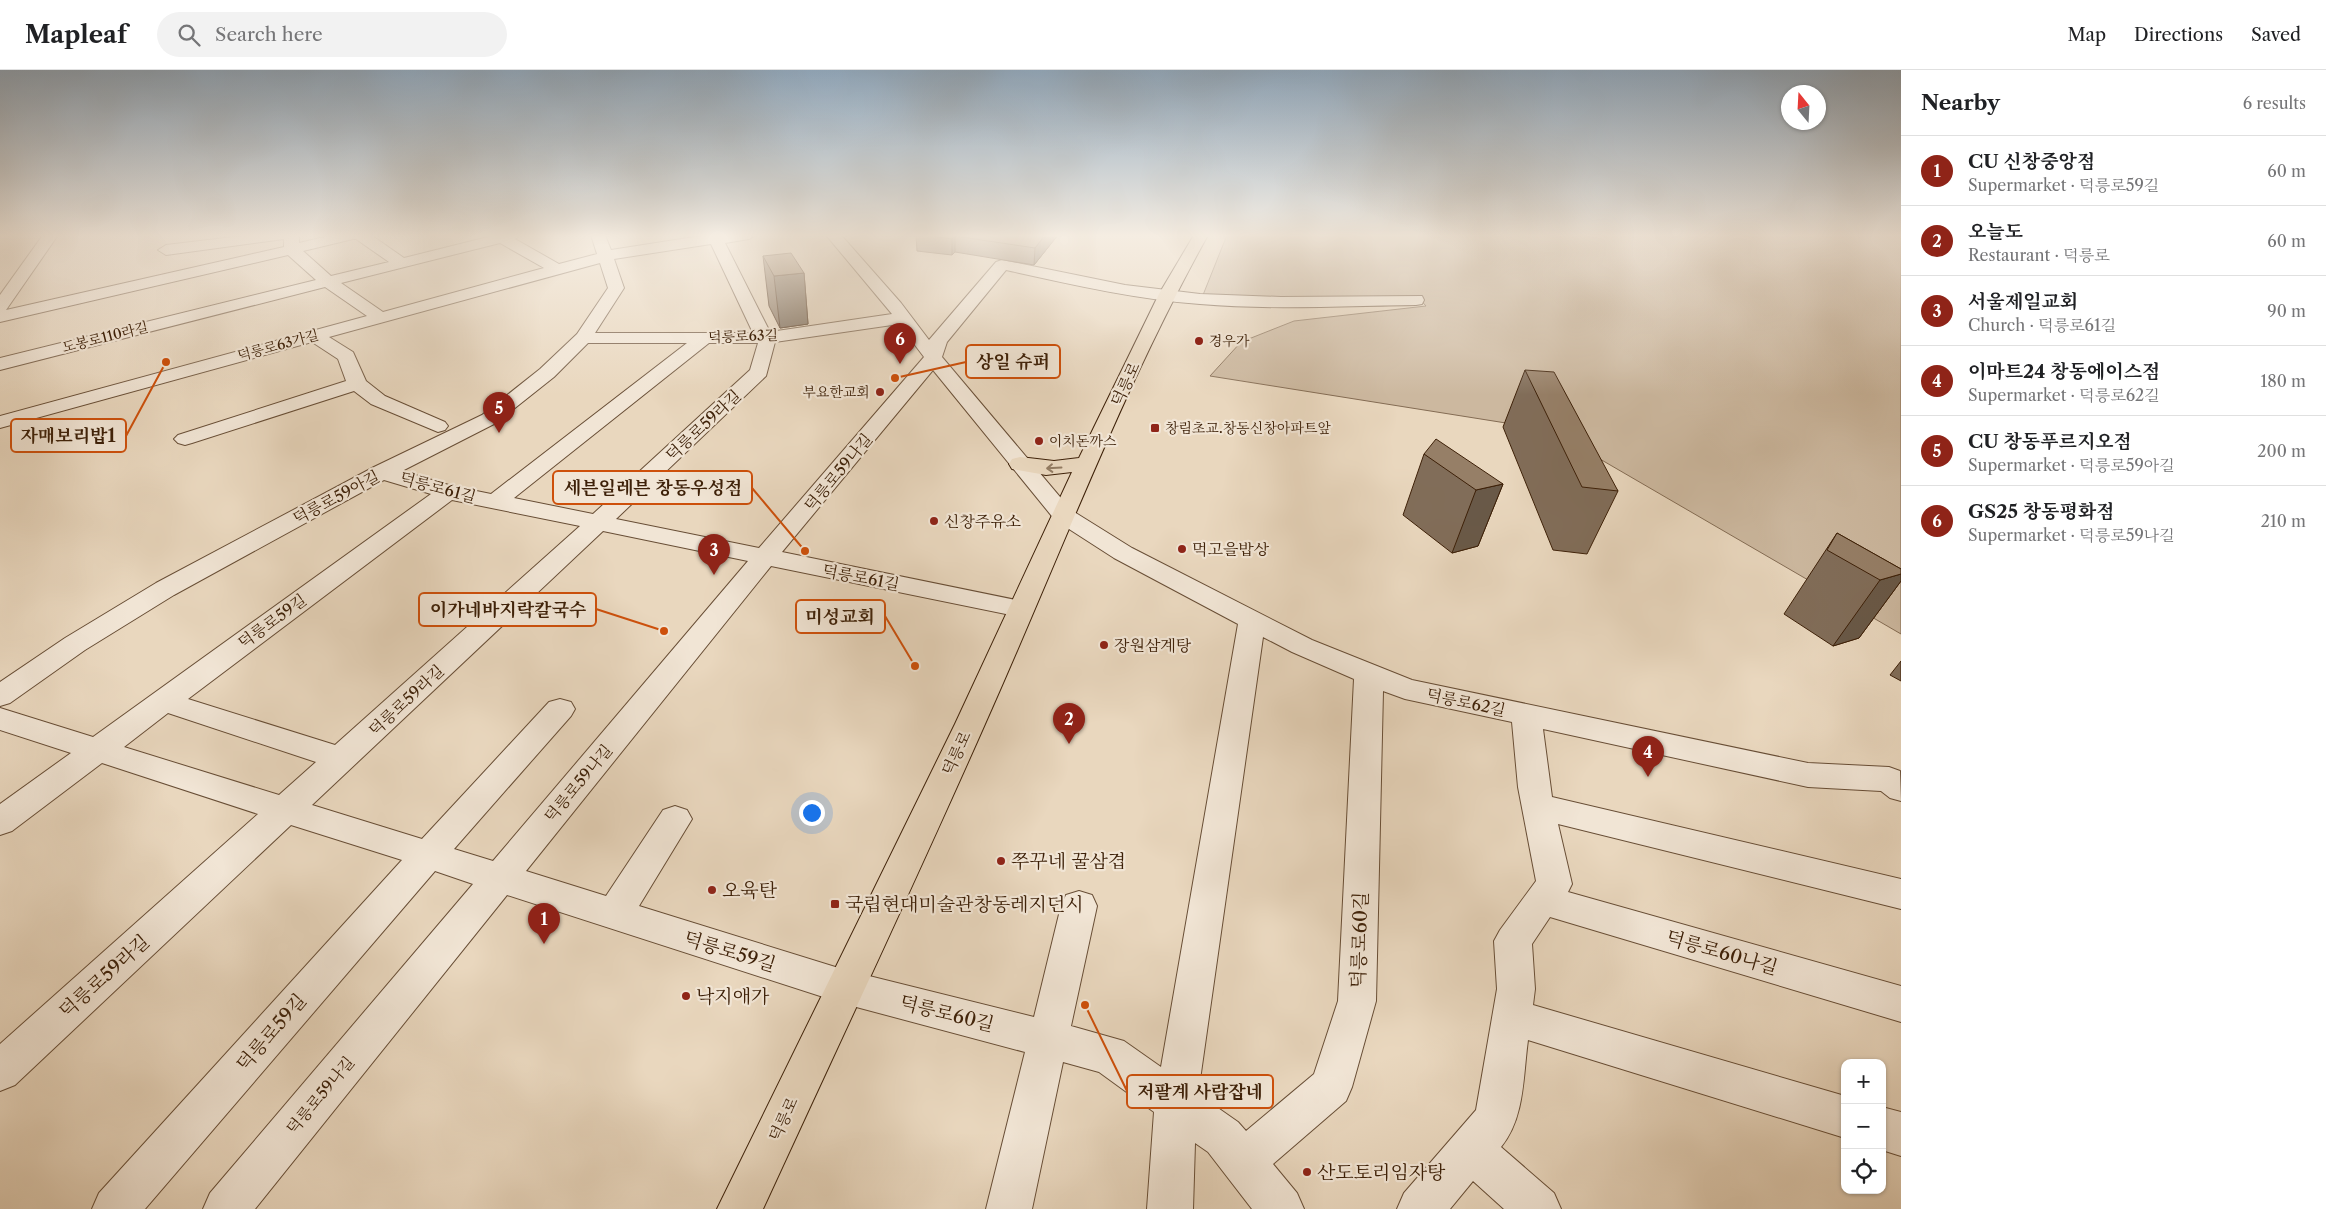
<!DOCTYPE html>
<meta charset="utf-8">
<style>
:root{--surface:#fff;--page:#f2f2f2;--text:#202124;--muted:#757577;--line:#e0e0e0;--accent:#8f2418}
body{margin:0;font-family:"Libre Caslon Text","Noto Serif KR",serif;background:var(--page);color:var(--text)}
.controls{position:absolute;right:15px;bottom:15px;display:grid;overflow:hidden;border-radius:10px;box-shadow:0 1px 4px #0004}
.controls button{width:45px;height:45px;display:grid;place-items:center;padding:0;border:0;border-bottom:1px solid var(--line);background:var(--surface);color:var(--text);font:25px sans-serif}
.compass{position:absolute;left:1781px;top:15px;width:45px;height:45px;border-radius:50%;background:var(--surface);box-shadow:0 1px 4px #0004;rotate:342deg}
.you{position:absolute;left:811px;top:742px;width:18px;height:18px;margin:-12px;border:4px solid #fff;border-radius:50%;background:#1a73e8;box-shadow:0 0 0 8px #1a73e833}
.badge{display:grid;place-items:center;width:32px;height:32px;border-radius:50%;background:var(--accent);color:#fff;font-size:16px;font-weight:700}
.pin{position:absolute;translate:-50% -41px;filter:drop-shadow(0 1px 2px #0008)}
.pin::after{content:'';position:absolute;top:26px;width:18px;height:15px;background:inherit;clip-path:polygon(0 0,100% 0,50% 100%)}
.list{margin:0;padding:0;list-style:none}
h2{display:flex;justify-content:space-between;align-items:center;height:65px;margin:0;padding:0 20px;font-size:21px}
h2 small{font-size:16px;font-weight:400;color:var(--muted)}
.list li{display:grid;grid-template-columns:32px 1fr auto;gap:15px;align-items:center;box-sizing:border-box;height:70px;padding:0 20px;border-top:1px solid var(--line)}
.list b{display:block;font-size:19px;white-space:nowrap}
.list p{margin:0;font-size:16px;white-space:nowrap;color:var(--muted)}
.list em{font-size:16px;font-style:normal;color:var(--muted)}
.icon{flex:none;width:28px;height:28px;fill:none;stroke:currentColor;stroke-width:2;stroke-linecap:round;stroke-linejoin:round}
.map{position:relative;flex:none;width:1901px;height:1139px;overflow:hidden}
header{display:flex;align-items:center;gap:30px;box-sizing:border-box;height:70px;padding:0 25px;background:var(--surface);border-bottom:1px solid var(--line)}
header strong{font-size:24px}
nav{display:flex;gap:28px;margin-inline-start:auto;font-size:18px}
.search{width:350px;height:45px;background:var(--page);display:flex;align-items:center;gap:12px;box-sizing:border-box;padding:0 18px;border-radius:28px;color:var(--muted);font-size:19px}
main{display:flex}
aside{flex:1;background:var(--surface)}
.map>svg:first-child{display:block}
.green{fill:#ccb89f;stroke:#846c54}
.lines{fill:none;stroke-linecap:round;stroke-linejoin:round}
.minor-casing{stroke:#684e36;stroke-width:2}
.major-casing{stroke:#3d2008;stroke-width:2}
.minor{fill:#f1e5d5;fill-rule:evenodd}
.major{fill:#e9d7be;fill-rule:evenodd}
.wall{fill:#816d59;stroke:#3d2008}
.shaded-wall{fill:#695948;stroke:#3d2008}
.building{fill:#967f67;stroke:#3d2008}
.oneway{stroke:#937c63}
.poi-dot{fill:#8f2418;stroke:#f1e5d5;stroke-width:2}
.labels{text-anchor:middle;stroke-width:4.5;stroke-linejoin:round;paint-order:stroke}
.far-street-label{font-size:14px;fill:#3d2008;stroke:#f1e5d5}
.far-poi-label{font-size:14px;fill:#3d2008;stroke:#f1e5d5;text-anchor:start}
.street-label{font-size:16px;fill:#3d2008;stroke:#f1e5d5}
.poi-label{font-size:16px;fill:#3d2008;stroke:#f1e5d5;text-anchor:start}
.near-poi-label{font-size:19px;fill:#3d2008;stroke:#f1e5d5;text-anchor:start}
.near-street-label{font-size:19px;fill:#3d2008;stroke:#f1e5d5}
.leader{fill:none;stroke:#ce500b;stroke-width:2}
.callout-dot{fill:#ce500b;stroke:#f1e5d5;stroke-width:2}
.callout{fill:#f1e5d5;stroke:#ce500b;stroke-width:2}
.callout-label{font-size:18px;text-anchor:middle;font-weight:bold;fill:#3d2008}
</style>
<header>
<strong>Mapleaf</strong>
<div class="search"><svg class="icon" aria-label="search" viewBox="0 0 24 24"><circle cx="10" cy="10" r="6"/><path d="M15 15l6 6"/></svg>Search here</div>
<nav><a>Map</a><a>Directions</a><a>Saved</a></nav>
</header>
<main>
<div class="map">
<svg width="1901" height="1139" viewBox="0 0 1901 1139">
<rect width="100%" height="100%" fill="#e9d7be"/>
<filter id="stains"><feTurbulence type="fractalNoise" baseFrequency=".004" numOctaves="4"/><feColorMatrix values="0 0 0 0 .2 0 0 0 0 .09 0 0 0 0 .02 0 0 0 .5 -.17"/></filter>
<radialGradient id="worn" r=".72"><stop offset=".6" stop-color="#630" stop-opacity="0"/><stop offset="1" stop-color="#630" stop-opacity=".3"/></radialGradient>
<path class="green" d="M1227,165H1901V564L1550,360L1210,306L1241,272L1294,251L1426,236L1417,226L1270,229L1203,225Z"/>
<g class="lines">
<defs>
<g id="minor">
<path d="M43,165H58L6,240L284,177V169L166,185L158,180L166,175L250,165H299V173L333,165H371L404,188L496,165H521L515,169L559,194L597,184L591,165H605L611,180L707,165H756L749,169L725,173L770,262L892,244L826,165H841L901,233L929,270L996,192L1002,190L1125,215L1200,224L1281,227L1422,226L1424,230L1422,234L1416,235C1344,236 1272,240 1200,234C1134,229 1070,214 1006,200L947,272L942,287L1071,440L1132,478L1312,570L1412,610L1808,693L1889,697L1900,701L1901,731L1890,728L1881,721L1808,717L1543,659L1552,727L1901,809V839L1558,754L1572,814L1568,822L1901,916V952L1550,847L1532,874L1535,919L1533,935L1845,1026V1068L1528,970C1523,1006 1525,1048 1501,1077L1554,1123L1561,1139H1504L1473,1111L1450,1139H1397L1404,1123L1476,1040L1497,919L1494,871L1500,860L1536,811L1518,717L1512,652L1405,629L1383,621L1376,931L1352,1017L1346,1031L1273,1094L1297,1123L1304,1139H1252L1208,1082L1195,1073L1193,1139H1147L1154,1042L1099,1002L1063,992L1032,1139H986L1025,982L845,934L507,825L255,1139H203L210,1123L473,814L435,801L145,1139H92L99,1123L402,790L291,755L15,1015L0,1021V974L258,744L102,693L12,761L0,765V734L71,683L0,660V638L93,667L431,424L384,410L174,525L85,580L10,633L0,636V612L65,568L156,513L374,397L482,345L540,299L577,264L608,218L600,193L329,267L353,282L366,311L385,326L445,352L448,356L445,360L438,362L371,334L354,321L192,373L185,375L178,373L174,369L178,365L346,311L338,289L312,272L0,358V346L367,246L325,217L0,300V288L316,210L288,185L0,252V225ZM353,169H356L389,192L331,206L303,181ZM500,173L544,198L383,242L341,213ZM711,174L753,263H595L624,218L614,189ZM899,254L924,287L759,478L616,449L766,306L775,272ZM588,273H687L491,424L452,416L402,401L496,353L554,307ZM709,273H758L750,300L593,444L514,428ZM933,300L1055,450L1114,488L1238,554L1161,997L1124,971L1071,956L1097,836L1092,825L1079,821L1066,825L1061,836L1034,947L845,900L639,836L692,749L687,740L675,736L663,740L606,826L526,801L771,496L1021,547L1030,545L1034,539L1030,533L1021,531L782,482ZM452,430L580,456L335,675L188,629ZM603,461L748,491L493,791L454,779L571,646L575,639L571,632L560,629L549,632L422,769L312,735ZM1263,567L1292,582L1354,609L1338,931L1314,1004L1246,1061L1238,1052L1198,1024ZM168,643L316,692L279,725L124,677Z"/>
<path d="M1882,1037L1901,1042V1086L1882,1080Z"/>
</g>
<path id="major" d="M1194,165H1208C1121,321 1058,491 985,654C913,817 837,978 763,1139H717L955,654L1072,402L1046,405L1012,399L1009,394L1012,389L1020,387L1054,391L1079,388L1159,224Z"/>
</defs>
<use href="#minor" class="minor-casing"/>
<use href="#major" class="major-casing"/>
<use href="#minor" class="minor"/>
<use href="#major" class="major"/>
</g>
<g class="wall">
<path d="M916,165H1058L1034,195L955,182L952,185L917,181Z"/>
<path d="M763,186L804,203L808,254L780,258L769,236Z"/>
<path d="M1525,300L1618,421L1587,484L1553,480L1503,357Z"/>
<path d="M1424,384L1503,414L1478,476L1452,483L1403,445Z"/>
<path d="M1837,463L1901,499V511L1859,568L1833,576L1784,544Z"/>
<path d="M1901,591V611L1890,605Z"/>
</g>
<g class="shaded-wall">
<path d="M1045,165H1058L1034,195L1035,178Z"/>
<path d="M955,166V182L952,185V169Z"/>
<path d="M804,203L808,254L780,258L774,206Z"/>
<path d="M1503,414L1478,476L1452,483L1476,420Z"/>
<path d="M1901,504V511L1859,568L1833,576L1880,510Z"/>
</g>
<g class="building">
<path d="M925,165H1045L1035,178L955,166L952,169Z"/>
<path d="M791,183L804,203L774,206L763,186Z"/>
<path d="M1525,300L1554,302L1618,421L1582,417Z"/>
<path d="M1436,369L1503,414L1476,420L1424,384Z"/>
<path d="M1837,463L1901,499V504L1880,510L1827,480Z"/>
</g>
<defs><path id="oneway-shaft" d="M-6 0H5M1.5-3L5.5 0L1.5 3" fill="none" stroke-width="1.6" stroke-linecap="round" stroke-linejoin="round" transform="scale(1.25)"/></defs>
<use class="oneway" href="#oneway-shaft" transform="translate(1054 398) rotate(177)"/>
<linearGradient id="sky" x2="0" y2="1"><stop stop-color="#91a9be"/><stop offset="0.51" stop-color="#f5ede2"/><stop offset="1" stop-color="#f5ede2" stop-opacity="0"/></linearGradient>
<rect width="1901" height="325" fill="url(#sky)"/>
<g class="poi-dot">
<circle cx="1199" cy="271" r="5"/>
<circle cx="880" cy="322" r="5"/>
<rect x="1150" y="353" width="10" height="10" rx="2.5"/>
<circle cx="1039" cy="371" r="5"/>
<circle cx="934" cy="451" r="5"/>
<circle cx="1182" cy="479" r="5"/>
<circle cx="1104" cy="575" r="5"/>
<circle cx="1001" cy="791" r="5"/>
<circle cx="712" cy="820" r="5"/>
<rect x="830" y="829" width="10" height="10" rx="2.5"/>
<circle cx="686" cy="926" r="5"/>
<circle cx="1307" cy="1102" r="5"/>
</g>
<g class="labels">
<g class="far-street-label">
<text transform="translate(743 266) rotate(-2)" y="5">덕릉로63길</text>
<text transform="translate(105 267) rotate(-14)" y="5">도봉로110라길</text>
<text transform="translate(278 275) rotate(-15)" y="5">덕릉로63가길</text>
</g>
<g class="far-poi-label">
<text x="1209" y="276">경우가</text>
<text x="870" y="327" text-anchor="end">부요한교회</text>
<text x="1165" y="363">창림초교.창동신창아파트앞</text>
<text x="1049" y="376">이치돈까스</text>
</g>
<g class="street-label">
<text transform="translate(1125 314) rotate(-65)" y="6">덕릉로</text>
<text transform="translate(703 355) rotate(-43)" y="6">덕릉로59라길</text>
<text transform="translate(838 402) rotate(-50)" y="6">덕릉로59나길</text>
<text transform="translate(438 417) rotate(15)" y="6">덕릉로61길</text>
<text transform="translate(336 427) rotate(-28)" y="6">덕릉로59아길</text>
<text transform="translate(861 507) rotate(11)" y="6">덕릉로61길</text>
<text transform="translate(272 551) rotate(-36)" y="6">덕릉로59길</text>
<text transform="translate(406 630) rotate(-43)" y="6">덕릉로59라길</text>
<text transform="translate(1466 632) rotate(12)" y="6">덕릉로62길</text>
<text transform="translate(956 683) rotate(-65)" y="6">덕릉로</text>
<text transform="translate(578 713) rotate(-50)" y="6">덕릉로59나길</text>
<text transform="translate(320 1025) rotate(-50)" y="6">덕릉로59나길</text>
<text transform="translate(783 1049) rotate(-65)" y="6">덕릉로</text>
</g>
<g class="poi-label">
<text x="944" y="457">신창주유소</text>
<text x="1192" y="485">먹고을밥상</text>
<text x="1114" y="581">장원삼계탕</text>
</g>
<g class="near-poi-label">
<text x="1011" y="798">쭈꾸네 꿀삼겹</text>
<text x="722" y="827">오육탄</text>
<text x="845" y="841">국립현대미술관창동레지던시</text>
<text x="696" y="933">낙지애가</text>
<text x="1317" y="1109">산도토리임자탕</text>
</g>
<g class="near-street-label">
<text transform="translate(1359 870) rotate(-88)" y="7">덕릉로60길</text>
<text transform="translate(730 881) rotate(17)" y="7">덕릉로59길</text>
<text transform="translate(1722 882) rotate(16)" y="7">덕릉로60나길</text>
<text transform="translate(104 906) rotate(-42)" y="7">덕릉로59라길</text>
<text transform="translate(947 943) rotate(14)" y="7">덕릉로60길</text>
<text transform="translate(271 962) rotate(-49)" y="7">덕릉로59길</text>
</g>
</g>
<path class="leader" d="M895 308L966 292M166 292L126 366M805 481L752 418M664 561L596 539M915 596L885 546M1085 935L1127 1021"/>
<g class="callout-dot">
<circle cx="895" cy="308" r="5"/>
<circle cx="166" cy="292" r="5"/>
<circle cx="805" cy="481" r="5"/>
<circle cx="664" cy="561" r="5"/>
<circle cx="915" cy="596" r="5"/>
<circle cx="1085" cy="935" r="5"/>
</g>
<g class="callout">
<rect x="966" y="275" width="94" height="33" rx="5"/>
<rect x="11" y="349" width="115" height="33" rx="5"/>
<rect x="553" y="401" width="199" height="33" rx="5"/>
<rect x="419" y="523" width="177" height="33" rx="5"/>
<rect x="796" y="530" width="89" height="33" rx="5"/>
<rect x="1127" y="1005" width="146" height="33" rx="5"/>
</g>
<g class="callout-label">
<text x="1013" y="298">상일 슈퍼</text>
<text x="68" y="372">자매보리밥1</text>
<text x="653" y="424">세븐일레븐 창동우성점</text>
<text x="508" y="546">이가네바지락칼국수</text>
<text x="840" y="553">미성교회</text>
<text x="1200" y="1028">저팔계 사람잡네</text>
</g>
<rect width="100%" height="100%" filter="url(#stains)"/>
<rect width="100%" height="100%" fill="url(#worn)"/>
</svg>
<div class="controls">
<button>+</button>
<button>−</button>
<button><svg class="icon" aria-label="locate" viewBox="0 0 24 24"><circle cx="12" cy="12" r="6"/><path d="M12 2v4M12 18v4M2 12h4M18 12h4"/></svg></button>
</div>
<svg class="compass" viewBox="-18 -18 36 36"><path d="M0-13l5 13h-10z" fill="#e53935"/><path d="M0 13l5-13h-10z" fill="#757577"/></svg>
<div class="you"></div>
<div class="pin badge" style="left:544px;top:874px">1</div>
<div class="pin badge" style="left:1069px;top:674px">2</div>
<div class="pin badge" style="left:714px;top:505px">3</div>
<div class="pin badge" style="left:1648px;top:707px">4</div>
<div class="pin badge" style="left:499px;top:363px">5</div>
<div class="pin badge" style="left:900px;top:294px">6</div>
</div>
<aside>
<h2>Nearby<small>6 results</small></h2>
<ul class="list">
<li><span class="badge">1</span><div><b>CU 신창중앙점</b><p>Supermarket · 덕릉로59길</p></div><em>60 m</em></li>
<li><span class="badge">2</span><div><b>오늘도</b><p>Restaurant · 덕릉로</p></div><em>60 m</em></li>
<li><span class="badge">3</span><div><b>서울제일교회</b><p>Church · 덕릉로61길</p></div><em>90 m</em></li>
<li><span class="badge">4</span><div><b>이마트24 창동에이스점</b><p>Supermarket · 덕릉로62길</p></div><em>180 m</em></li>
<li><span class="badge">5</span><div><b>CU 창동푸르지오점</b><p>Supermarket · 덕릉로59아길</p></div><em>200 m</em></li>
<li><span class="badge">6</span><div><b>GS25 창동평화점</b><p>Supermarket · 덕릉로59나길</p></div><em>210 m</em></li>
</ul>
</aside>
</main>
